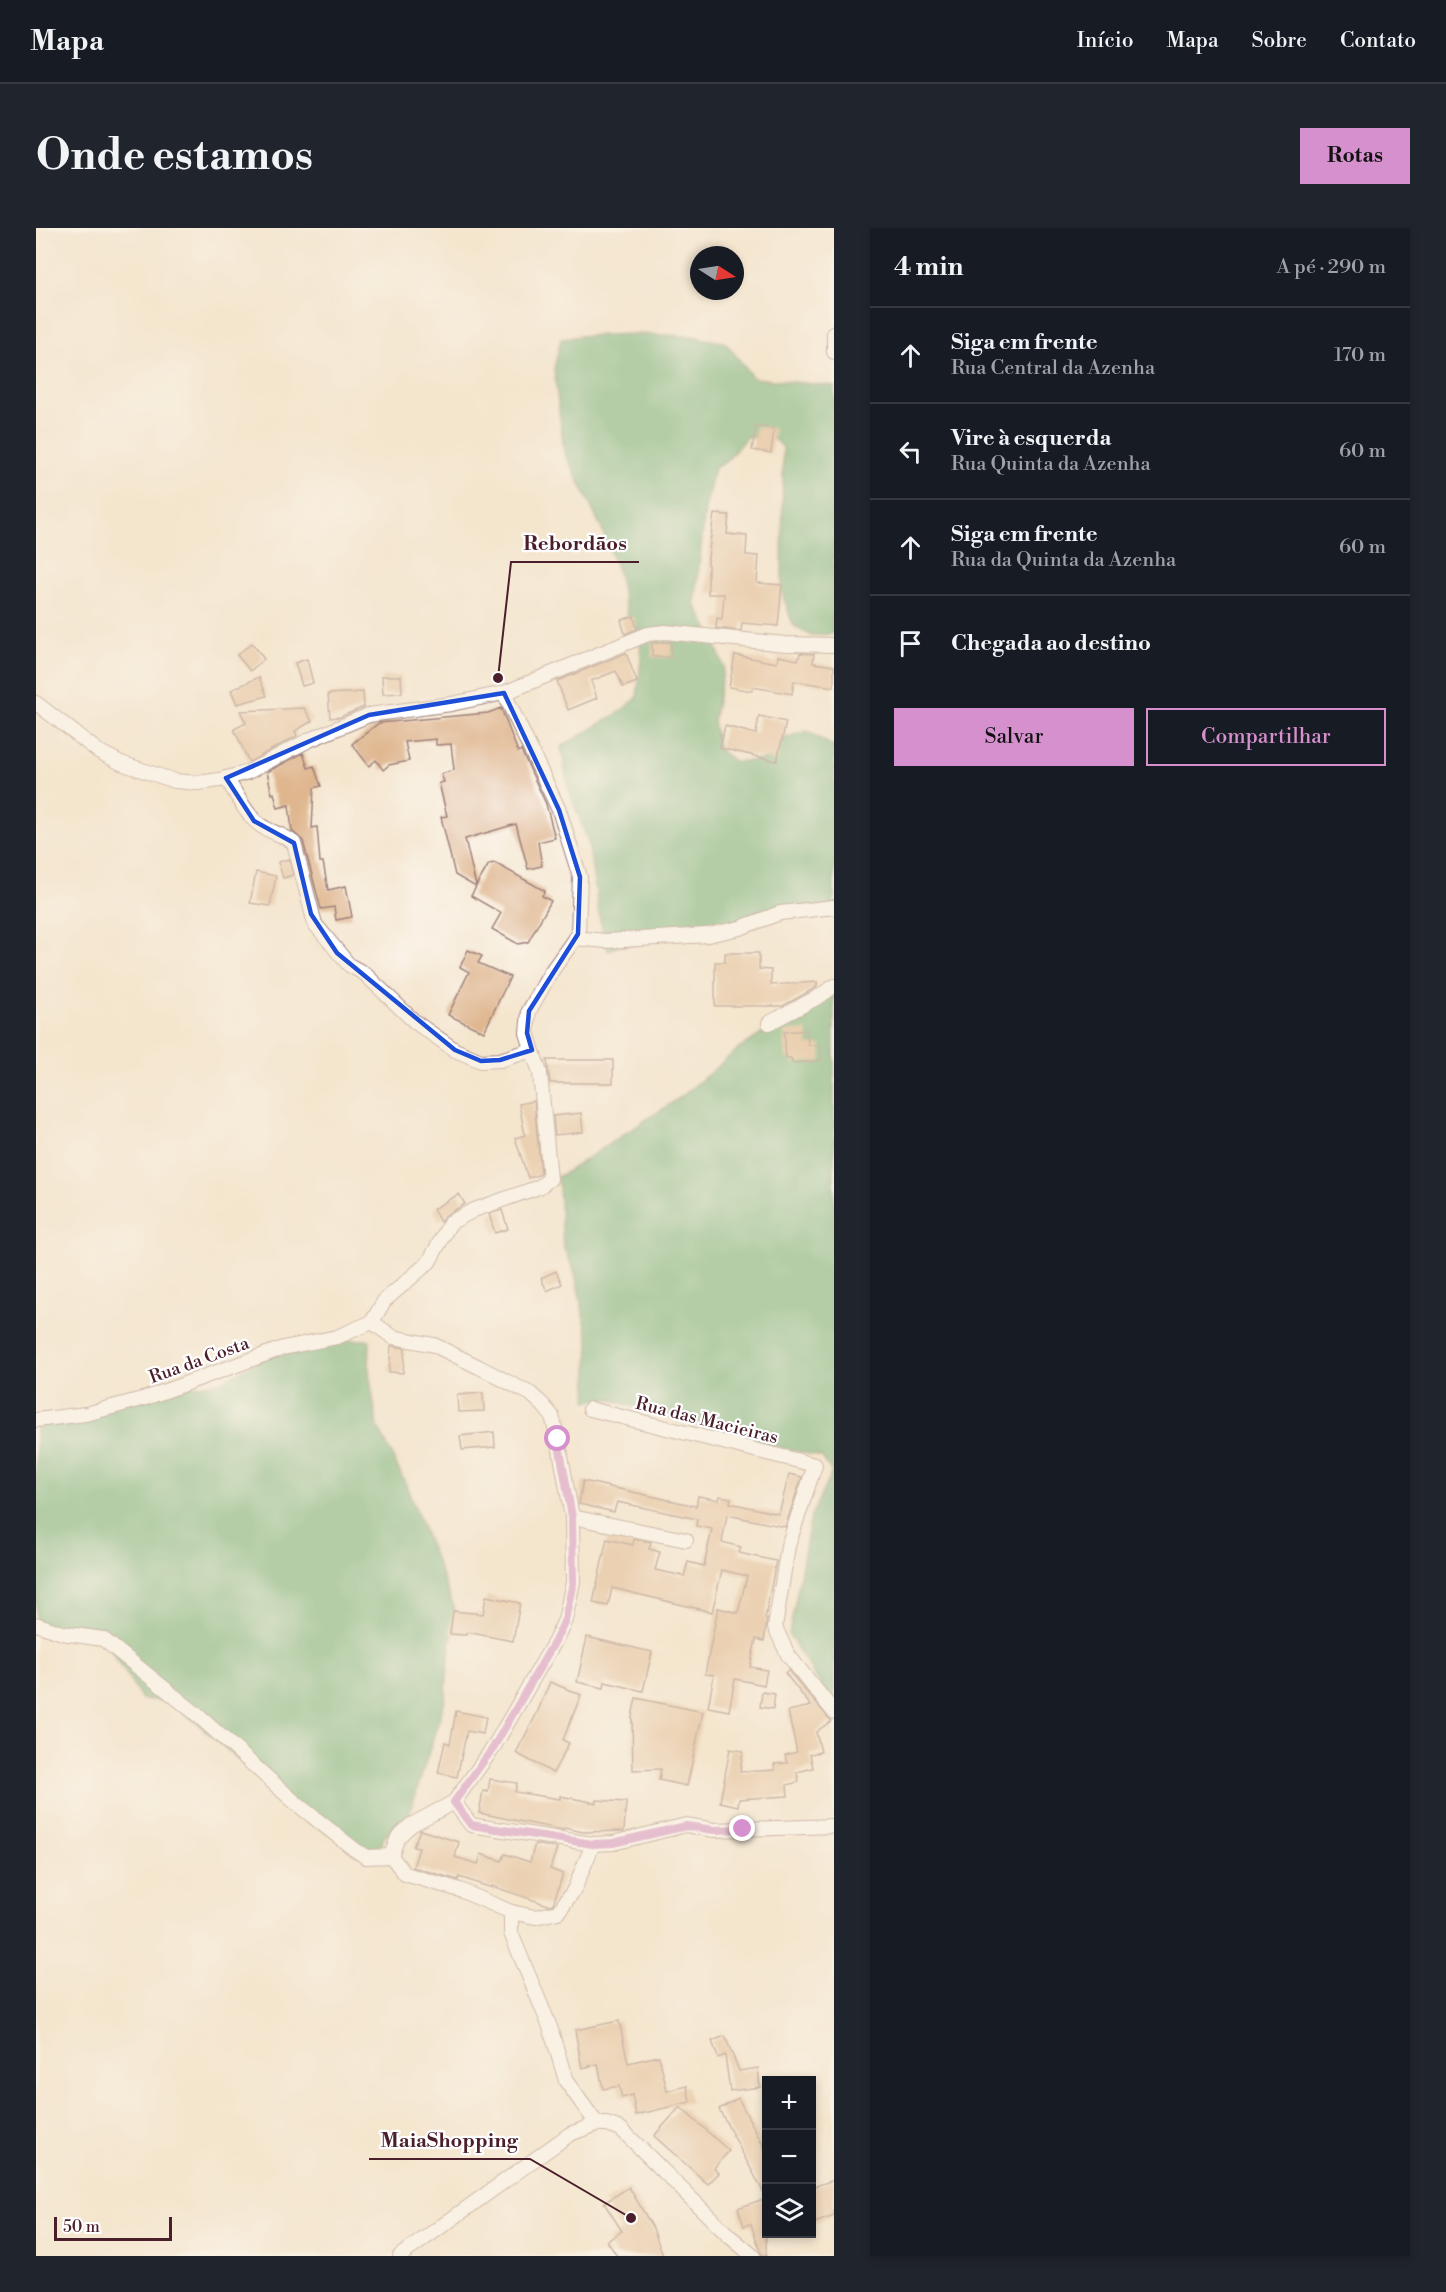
<!DOCTYPE html>
<html lang="pt">
<meta charset="utf-8">
<style>
:root{--surface:#171b24;--page:#20242c;--text:#f1f3f6;--muted:#9ea1a6;--line:#363941;--accent:#d690ce}
body{margin:0;font-family:"Libre Bodoni",serif;background:var(--page);color:var(--text)}
.controls{position:absolute;right:18px;bottom:18px;display:grid;overflow:hidden;border-radius:0px;box-shadow:0 3px 9px #0003}
.controls button{width:54px;height:54px;display:grid;place-items:center;padding:0;border:0;border-bottom:2px solid var(--line);background:var(--surface);color:var(--text);font:30px sans-serif}
.compass{position:absolute;left:654px;top:18px;width:54px;height:54px;border-radius:50%;background:var(--surface);box-shadow:0 3px 9px #0003;rotate:102deg}
.scale{position:absolute;left:18px;bottom:15px;width:118px;box-sizing:border-box;padding-left:6px;border:3px solid #4a1f2b;border-top:0;font-size:16px;line-height:21px;white-space:nowrap;color:#4a1f2b;-webkit-text-stroke:4px #fff;paint-order:stroke}
.stop{position:absolute;width:18px;height:18px;margin:-14px;border:4px solid #d690ce;border-radius:50%;background:#fff}
.stop.end{background:#d690ce;border-color:#fff;box-shadow:0 2px 6px #0008}
.list{margin:0;padding:0;list-style:none}
h2{display:flex;justify-content:space-between;align-items:center;height:78px;margin:0;padding:0 24px;font-size:26px}
h2 small{font-size:20px;font-weight:400;color:var(--muted)}
.list li{display:grid;grid-template-columns:39px 1fr auto;gap:18px;align-items:center;box-sizing:border-box;height:96px;padding:0 24px;border-top:2px solid var(--line)}
.list b{display:block;font-size:22px;white-space:nowrap}
.list p{margin:0;font-size:20px;white-space:nowrap;color:var(--muted)}
.list em{font-size:20px;font-style:normal;color:var(--muted)}
.actions{display:flex;gap:12px;padding:18px 24px}
.actions a{flex:1;padding:14px 0;border:2px solid var(--accent);border-radius:0px;text-align:center;font-size:21px;color:var(--accent)}
.actions .main{background:var(--accent);color:#111}
.icon{flex:none;width:33px;height:33px;fill:none;stroke:currentColor;stroke-width:2;stroke-linecap:round;stroke-linejoin:round}
.map{position:relative;flex:none;width:798px;height:2028px;overflow:hidden;border-radius:0px}
header{display:flex;align-items:center;gap:36px;box-sizing:border-box;height:84px;padding:0 30px;background:var(--surface);border-bottom:2px solid var(--line)}
header strong{font-size:28px}
nav{display:flex;gap:33px;margin-inline-start:auto;font-size:21px}
.intro{display:flex;align-items:center;justify-content:space-between;box-sizing:border-box;height:144px;padding:0 36px}
h1{margin:0;font-size:42px}
.button{padding:15px 27px;border-radius:0px;background:var(--accent);color:#111;font-size:21px;font-weight:700}
main{display:flex;gap:36px;padding:0 36px}
aside{flex:1;background:var(--surface);border-radius:0px;box-shadow:0 3px 9px #0003}
.map>svg:first-child{display:block}
.forest{fill:#67b078;stroke:#586852;stroke-width:1.5}
.building{fill:#dfb68e}
.lines{fill:none;stroke-linecap:round;stroke-linejoin:round}
.minor-casing{stroke:#9f827c;stroke-width:16}
.minor{stroke:#fff;stroke-width:14}
.route{stroke:#d690ce;stroke-width:8}
.marked{fill:none;stroke:#1d4ed8;stroke-width:4.5;stroke-linejoin:round}
.labels{text-anchor:middle;stroke-width:4.5;stroke-linejoin:round;paint-order:stroke}
.street-label{font-size:18px;fill:#4a1f2b;stroke:#fff}
.leader{fill:none;stroke:#4a1f2b;stroke-width:2}
.callout-dot{fill:#4a1f2b;stroke:#fff;stroke-width:2}
.callout-label{font-size:20px;text-anchor:middle;font-weight:bold;fill:#4a1f2b;stroke:#fff;stroke-width:4.5;stroke-linejoin:round;paint-order:stroke}
</style>
<header>
<strong>Mapa</strong>
<nav><a>Início</a><a>Mapa</a><a>Sobre</a><a>Contato</a></nav>
</header>
<div class="intro"><h1>Onde estamos</h1><a class="button">Rotas</a></div>
<main>
<div class="map">
<svg width="798" height="2028" viewBox="0 0 798 2028">
<rect width="100%" height="100%" fill="#fff"/>
<filter id="ink" filterUnits="userSpaceOnUse"><feTurbulence type="fractalNoise" baseFrequency=".0167" numOctaves="2"/><feDisplacementMap in="SourceGraphic" scale="12" xChannelSelector="R" yChannelSelector="G"/><feConvolveMatrix kernelMatrix="1 2 1 2 8 2 1 2 1" color-interpolation-filters="sRGB"/></filter>
<filter id="wash" filterUnits="userSpaceOnUse"><feTurbulence type="fractalNoise" baseFrequency=".008" numOctaves="4" result="noise"/><feDisplacementMap in="SourceGraphic" scale="24" xChannelSelector="R" yChannelSelector="G"/><feGaussianBlur stdDeviation="1.35" result="paint"/><feColorMatrix in="noise" values="0 0 0 0 0 0 0 0 0 0 0 0 0 0 0 0 0 1.4 0 .05"/><feComposite in="paint" operator="in"/></filter>
<g filter="url(#wash)">
<rect width="100%" height="100%" fill="#f4e5cd"/>
<g class="forest">
<path d="M599,106L655,108L690,115L717,150L798,158V383L796,393L798,405L775,408L757,397L746,365L747,219L735,209H710L690,234L678,240L669,282L659,376L676,408L688,439L677,493L682,521L699,534L736,531L749,510L771,503L798,519V687L726,688L660,705L580,719L572,723L563,687L552,613L533,563L525,519L581,486L601,470L605,431L603,402L592,389L582,345L565,299L528,223L518,141L525,111L545,108Z"/>
<path d="M798,758V1478L753,1407L775,1288L796,1244L786,1229L712,1212L573,1171L551,1173L553,1113L539,1045L527,1018L523,960L520,949L529,945L645,869L701,822Z"/>
<path d="M307,1112H334L333,1143L341,1196L370,1257L422,1389L414,1416L409,1472L372,1591L348,1609L341,1631L273,1594L137,1474L106,1471L68,1411L0,1399V1196L124,1164L187,1153L233,1127Z"/>
</g>
<g id="blocks">
<g class="building">
<path d="M720,198L738,201L735,225L716,222Z"/>
<path d="M678,286L693,287L691,306L711,308L710,327L723,328L721,355L746,357L742,398L706,395L705,403L680,400L681,390L686,391L688,366H672V329Z"/>
<path d="M598,388L601,401L589,406L585,392Z"/>
<path d="M635,414V429H616V415Z"/>
<path d="M216,415L228,431L214,443L201,427Z"/>
<path d="M590,425L601,454L587,459L580,443L555,453L561,470L532,482L521,453Z"/>
<path d="M764,425L778,426L777,435L798,438V459L758,453L756,466L717,459L716,463L693,459L699,427L741,435L742,428L762,432Z"/>
<path d="M271,431L277,455L266,458L259,435Z"/>
<path d="M346,448H365L366,465L347,466Z"/>
<path d="M223,449L231,468L201,476L195,462Z"/>
<path d="M327,464L328,479L304,489L294,490L292,466Z"/>
<path d="M268,480L276,493L259,503L261,508L213,534L198,501L210,495L204,483Z"/>
<path d="M465,480L482,524L485,522L510,576L519,610L502,614L506,638L492,641L480,596L429,611L440,658L453,636L459,635L509,663L506,668L515,673L492,714L482,716L456,701L465,685L435,668L440,659L419,647L405,589L411,588L403,555L408,554L405,546L418,542L415,516L400,517V511L369,514L373,533L353,537L347,542L340,532L333,538L316,516L343,495L452,485Z"/>
<path d="M723,488L750,494L741,533L684,520L689,498L720,506Z"/>
<path d="M267,525L272,540L278,538L285,558L278,560L276,600L281,599L284,634H287L292,662L310,658L316,689L300,692L298,679L285,681L267,613L256,603L253,577L242,580L238,565L236,566L231,544Z"/>
<path d="M253,631L257,647L247,650L242,634Z"/>
<path d="M220,644L240,648L234,678L214,675Z"/>
<path d="M432,722L446,728L442,735L474,749L448,804L412,787L433,744L424,739Z"/>
<path d="M689,725H723V741L735,742V757L781,754V759L747,778H679V734H689Z"/>
<path d="M771,802L772,817H785V833L756,835L755,830H750L748,804Z"/>
<path d="M511,832H577V855H514Z"/>
<path d="M498,873L505,946L492,950L479,910L489,907L483,876Z"/>
<path d="M545,885L547,904L519,907L517,888Z"/>
<path d="M423,966L429,976L410,987L404,994L397,981Z"/>
<path d="M466,982L472,1001L459,1005L453,986Z"/>
<path d="M520,1043L526,1056L511,1063L505,1050Z"/>
<path d="M355,1118L369,1120L367,1145L353,1144Z"/>
<path d="M447,1165L448,1183L422,1184L421,1167Z"/>
<path d="M458,1204L459,1219L426,1222L424,1208Z"/>
<path d="M753,1246L766,1249L749,1299L691,1287L686,1314L705,1319L703,1325L740,1333L729,1391H731L728,1413L720,1411L714,1439L731,1442L728,1457L699,1451L693,1483L672,1479L678,1447L669,1446L682,1380L702,1385L711,1348L686,1342L676,1384L576,1360L572,1378L557,1375L571,1311L597,1317L598,1311L615,1314L613,1321L624,1324L619,1342L648,1348L652,1334L668,1338L676,1301L660,1298L661,1291L581,1274L578,1284L543,1276L547,1253L660,1278L662,1268L683,1272L684,1268L695,1270L694,1275L743,1286Z"/>
<path d="M450,1368L484,1375L477,1413L431,1404L430,1407L414,1406L417,1383L447,1386Z"/>
<path d="M551,1409L616,1424L607,1463L569,1454L568,1460L541,1454Z"/>
<path d="M752,1442L795,1493L780,1504L785,1524L774,1526L777,1540L761,1544L763,1554L751,1557L752,1568L703,1571L702,1578L684,1574L694,1521L707,1523L704,1544L739,1542L738,1536L751,1535L749,1527L761,1524L752,1483L775,1478L749,1445Z"/>
<path d="M514,1454L545,1467L527,1512L533,1515L517,1545L480,1525L501,1485Z"/>
<path d="M726,1464L739,1466L737,1481L724,1479Z"/>
<path d="M600,1470L667,1484L651,1558L623,1552L625,1541L597,1542L596,1489Z"/>
<path d="M420,1483L450,1489L447,1506L431,1503L421,1549L402,1545L409,1514L414,1516Z"/>
<path d="M454,1551L481,1555L479,1564L524,1571V1568L561,1575V1572L590,1574L588,1603L547,1604L528,1600L527,1602L443,1585L447,1563L452,1564Z"/>
<path d="M384,1602L423,1614L419,1629L442,1636L445,1626L466,1633L469,1626L494,1634L499,1616L521,1620L514,1641L527,1646L517,1676L512,1677L456,1658V1660L423,1649L422,1652L377,1639L383,1620L377,1619Z"/>
<path d="M583,1793L592,1835L623,1828L631,1863L651,1858L654,1874L600,1887L596,1867L586,1870L583,1858L567,1861L562,1836L546,1840L539,1802Z"/>
<path d="M689,1808L703,1843L722,1840L724,1859L694,1863L689,1827L682,1830L676,1813Z"/>
<path d="M702,1870L730,1923V1969L683,1881Z"/>
<path d="M644,1879L693,1923L678,1940L683,1945L672,1956L618,1908Z"/>
<path d="M798,1952V1988L776,1996V1959Z"/>
<path d="M593,1959L617,2000L627,2028H581L571,2013L586,2003L568,1975Z"/>
<path d="M730,1970V2028H726L715,1996L708,1998L702,1980Z"/>
</g>
</g>
</g>
<g filter="url(#ink)">
<use href="#blocks" fill-opacity="0" stroke="#9f827c" stroke-width="1.5"/>
<g class="lines">
<defs>
<g id="minor">
<path d="M798,105V124"/>
<path d="M0,475L62,523L85,535L139,553L162,555L184,552L212,544L273,512L333,487L415,476L468,465L612,406L629,404L749,416L798,417"/>
<path d="M190,550C199,563 211,589 224,597C235,605 245,605 258,615L279,696L313,737L329,746L379,794L419,822L445,833L464,832L496,822"/>
<path d="M539,710L570,713L672,707L704,700L744,685L798,679"/>
<path d="M733,795L784,768L798,758"/>
<path d="M336,1094L348,1073L393,1034L414,995L438,982L503,959L514,951L504,845L491,805L493,783L515,744L542,706L544,649L523,582L468,465"/>
<path d="M336,1094L357,1109L398,1117L443,1139L495,1166L507,1177L516,1188L522,1211L536,1289L537,1354L529,1392L519,1413L457,1520L418,1574L375,1597L362,1609L355,1628"/>
<path d="M554,1181L779,1237L752,1318L739,1399L752,1427L798,1484"/>
<path d="M0,1192L50,1186L110,1170L247,1120L301,1109L336,1094"/>
<path d="M536,1289L650,1312"/>
<path d="M0,1396L26,1405L67,1411L158,1484L261,1576L318,1621L330,1629L355,1628"/>
<path d="M418,1574L435,1597L557,1616L577,1615L650,1597L678,1602L798,1598"/>
<path d="M355,1628L369,1646L424,1662L475,1684L499,1689L522,1684L538,1662L557,1616"/>
<path d="M475,1684V1705L514,1799L530,1853L561,1896H571L585,1901L692,2007L717,2028"/>
<path d="M364,2028L534,1906L561,1896"/>
</g>
</defs>
<use href="#minor" class="minor-casing"/>
<use href="#minor" class="minor"/>
</g>
</g>
<g class="lines" filter="url(#ink)">
<path class="route" d="M522,1211L536,1289L537,1354L529,1392L519,1413L457,1520L418,1574L435,1597L557,1616L577,1615L650,1598L678,1602L707,1601"/>
</g>
<path d="M0 0H798V2028H0ZM468,465L523,582L544,649L542,706L493,783L491,805L496,822L464,832L445,833L419,822L301,725L275,686L258,615L218,593L190,550L333,487Z" fill="#f4e5cd" fill-opacity=".55" fill-rule="evenodd"/>
<path class="marked" d="M468,465L523,582L544,649L542,706L493,783L491,805L496,822L464,832L445,833L419,822L301,725L275,686L258,615L218,593L190,550L333,487Z"/>
<g class="labels">
<g class="street-label">
<text transform="translate(163 1132) rotate(-20)" y="6">Rua da Costa</text>
<text transform="translate(671 1192) rotate(14)" y="6">Rua das Macieiras</text>
</g>
</g>
<path class="leader" d="M462 450L475 334H603M595 1990L494 1931H333"/>
<g class="callout-dot">
<circle cx="462" cy="450" r="6"/>
<circle cx="595" cy="1990" r="6"/>
</g>
<g class="callout-label">
<text x="539" y="322">Rebordãos</text>
<text x="413" y="1919">MaiaShopping</text>
</g>
</svg>
<div class="controls">
<button>+</button>
<button>−</button>
<button><svg class="icon" aria-label="layers" viewBox="0 0 24 24"><path d="M12 4l9 5-9 5-9-5zM3 14l9 5 9-5"/></svg></button>
</div>
<svg class="compass" viewBox="-18 -18 36 36"><path d="M0-13l5 13h-10z" fill="#e53935"/><path d="M0 13l5-13h-10z" fill="#9ea1a6"/></svg>
<div class="scale">50 m</div>
<div class="stop" style="left:522px;top:1211px"></div>
<div class="stop end" style="left:707px;top:1601px"></div>
</div>
<aside>
<h2>4 min<small>A pé · 290 m</small></h2>
<ul class="list">
<li><svg class="icon" aria-label="ahead" viewBox="0 0 24 24"><path d="M12 20V5M6 11l6-6 6 6"/></svg><div><b>Siga em frente</b><p>Rua Central da Azenha</p></div><em>170 m</em></li>
<li><svg class="icon" aria-label="left" viewBox="0 0 24 24"><path d="M17 20v-9H6M10 6l-5 5 5 5"/></svg><div><b>Vire à esquerda</b><p>Rua Quinta da Azenha</p></div><em>60 m</em></li>
<li><svg class="icon" aria-label="ahead" viewBox="0 0 24 24"><path d="M12 20V5M6 11l6-6 6 6"/></svg><div><b>Siga em frente</b><p>Rua da Quinta da Azenha</p></div><em>60 m</em></li>
<li><svg class="icon" aria-label="arrive" viewBox="0 0 24 24"><path d="M6 21V4h12l-3 4 3 4H6"/></svg><div><b>Chegada ao destino</b></div></li>
</ul>
<div class="actions"><a class="main">Salvar</a><a>Compartilhar</a></div>
</aside>
</main>
